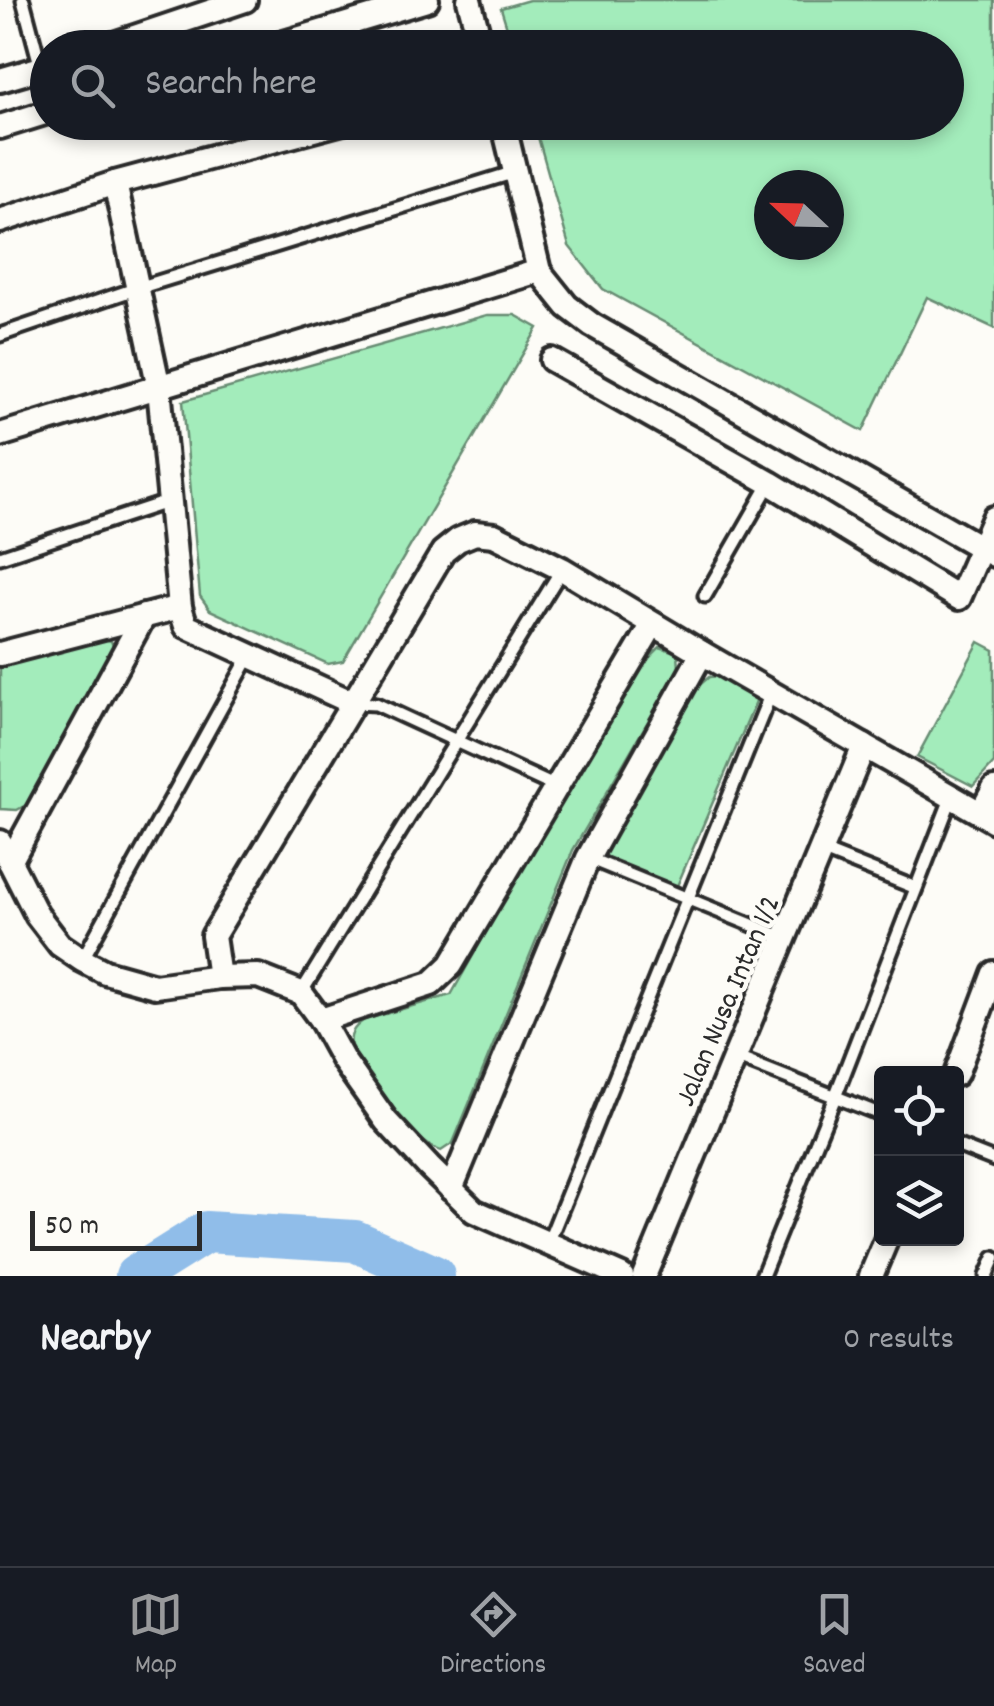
<!DOCTYPE html>
<style>
:root{--surface:#171b24;--page:#20242c;--text:#f1f3f6;--muted:#9ea1a6;--line:#363941;--accent:#98999b}
body{margin:0;font-family:Dekko,sans-serif;background:var(--page);color:var(--text)}
.controls{position:absolute;right:30px;bottom:30px;display:grid;overflow:hidden;border-radius:10px;box-shadow:0 5px 15px #0003}
.controls button{width:90px;height:90px;display:grid;place-items:center;padding:0;border:0;border-bottom:2px solid var(--line);background:var(--surface);color:var(--text);font:50px sans-serif}
.compass{position:absolute;left:754px;top:170px;width:90px;height:90px;border-radius:50%;background:var(--surface);box-shadow:0 5px 15px #0003;rotate:292deg}
.scale{position:absolute;left:30px;bottom:25px;width:172px;box-sizing:border-box;padding-left:10px;border:5px solid #2b2b2b;border-top:0;font-size:28px;line-height:35px;white-space:nowrap;color:#2b2b2b;-webkit-text-stroke:8px #fdfcf7;paint-order:stroke}
.list{margin:0;padding:0;list-style:none}
h2{display:flex;justify-content:space-between;align-items:center;height:130px;margin:0;padding:0 40px;font-size:42px}
h2 small{font-size:32px;font-weight:400;color:var(--muted)}
.icon{flex:none;width:55px;height:55px;fill:none;stroke:currentColor;stroke-width:2;stroke-linecap:round;stroke-linejoin:round}
.map{position:relative;flex:none;width:994px;height:1276px;overflow:hidden}
.search{position:absolute;background:var(--surface);box-shadow:0 5px 15px #0003;left:30px;right:30px;top:30px;height:110px;display:flex;align-items:center;gap:25px;box-sizing:border-box;padding:0 35px;border-radius:55px;color:var(--muted);font-size:38px}
.sheet{height:290px;background:var(--surface)}
nav{display:flex;justify-content:space-around;align-items:center;box-sizing:border-box;height:140px;border-top:2px solid var(--line);background:var(--surface);font-size:28px;color:var(--muted)}
nav a{display:grid;justify-items:center;gap:5px}
nav .on{color:var(--accent)}
.map>svg:first-child{display:block}
.green{fill:#a3ecbb;stroke:#678c73;stroke-width:2.5;fill-rule:evenodd}
.lines{fill:none;stroke-linecap:round;stroke-linejoin:round}
.river{stroke:#90bde9;stroke-width:42}
.service-casing{stroke:#2b2b2b;stroke-width:19}
.minor-casing{stroke:#2b2b2b;stroke-width:30}
.service{stroke:#fdfcf7;stroke-width:11}
.minor{stroke:#fdfcf7;stroke-width:22}
.labels{text-anchor:middle;stroke-width:9;stroke-linejoin:round;paint-order:stroke}
.street-label{font-size:30px;fill:#2b2b2b;stroke:#fdfcf7}
</style>
<div class="map">
<svg width="994" height="1276" viewBox="0 0 994 1276">
<rect width="100%" height="100%" fill="#fdfcf7"/>
<filter id="ink" filterUnits="userSpaceOnUse"><feTurbulence type="fractalNoise" baseFrequency=".01" numOctaves="2"/><feDisplacementMap in="SourceGraphic" scale="20" xChannelSelector="R" yChannelSelector="G"/><feConvolveMatrix kernelMatrix="1 2 1 2 8 2 1 2 1" color-interpolation-filters="sRGB"/></filter>
<g filter="url(#ink)">
<g class="green">
<path d="M529,0H994V328L927,297L863,431L603,289L569,246L534,123L946,122V48L513,47L501,8ZM829,185V245H769V185Z"/>
<path d="M487,315H515L538,328L343,661L328,664L210,610L200,596L183,401Z"/>
<path d="M102,638L111,641L114,648L33,801L17,810L0,809V668Z"/>
<path d="M979,642L994,650V763L973,786L917,757Z"/>
<path d="M660,647L678,653L679,668L573,850L453,1143L441,1151C411,1143 371,1075 351,1048C349,1034 353,1028 364,1020L451,995L539,837L646,661Z"/>
<path d="M720,676L757,699L677,886L608,859L604,852L695,689L709,677Z"/>
</g>
<g class="lines">
<path class="river" d="M136,1276L206,1232L355,1241L434,1276"/>
<defs>
<g id="service">
<path d="M23,0L41,68"/>
<path d="M0,335L138,288L515,172"/>
<path d="M0,557L170,501"/>
<path d="M705,596L770,483"/>
<path d="M354,703L376,704L556,787"/>
<path d="M821,850L916,888"/>
<path d="M588,858L784,938"/>
<path d="M82,960L249,657"/>
<path d="M301,993L562,569"/>
<path d="M735,1057L882,1115"/>
<path d="M956,1145L994,1160"/>
<path d="M548,1243L771,693"/>
<path d="M762,1276L835,1097L952,796"/>
<path d="M986,1276L994,1258"/>
</g>
<g id="minor">
<path d="M469,0L482,48"/>
<path d="M102,48L245,0"/>
<path d="M267,48L427,0"/>
<path d="M0,80L48,66"/>
<path d="M503,122L539,271L567,306L592,325L994,555"/>
<path d="M0,127L48,112"/>
<path d="M115,183L159,388L180,607L186,626L353,703L443,552L458,540L475,533L494,535L562,569L702,653L994,821"/>
<path d="M0,221L115,183L343,122"/>
<path d="M552,360L770,483L959,598L994,518"/>
<path d="M0,435L539,271"/>
<path d="M0,654L180,607"/>
<path d="M981,813L994,789"/>
<path d="M0,842L37,915L60,945L82,960L105,972L155,986L219,977L258,976L301,993L321,1020L343,1060L386,1121L429,1167L474,1211L622,1276"/>
<path d="M10,862L144,616"/>
<path d="M219,977L213,936L353,703"/>
<path d="M321,1020L431,984L451,965L653,624"/>
<path d="M956,1074L994,973"/>
<path d="M451,1189L588,858L702,653"/>
<path d="M644,1276L864,746"/>
<path d="M871,1276L887,1238"/>
</g>
</defs>
<use href="#service" class="service-casing"/>
<use href="#minor" class="minor-casing"/>
<use href="#service" class="service"/>
<use href="#minor" class="minor"/>
</g>
</g>
<g class="labels">
<g class="street-label">
<text transform="translate(726 1000) rotate(-67)" y="10">Jalan Nusa Intan 1/2</text>
</g>
</g>
</svg>
<div class="controls">
<button><svg class="icon" aria-label="locate" viewBox="0 0 24 24"><circle cx="12" cy="12" r="6"/><path d="M12 2v4M12 18v4M2 12h4M18 12h4"/></svg></button>
<button><svg class="icon" aria-label="layers" viewBox="0 0 24 24"><path d="M12 4l9 5-9 5-9-5zM3 14l9 5 9-5"/></svg></button>
</div>
<svg class="compass" viewBox="-18 -18 36 36"><path d="M0-13l5 13h-10z" fill="#e53935"/><path d="M0 13l5-13h-10z" fill="#9ea1a6"/></svg>
<div class="scale">50 m</div>
<div class="search"><svg class="icon" aria-label="search" viewBox="0 0 24 24"><circle cx="10" cy="10" r="6"/><path d="M15 15l6 6"/></svg>Search here</div>
</div>
<section class="sheet">
<h2>Nearby<small>0 results</small></h2>
<ul class="list">
</ul>
</section>
<nav>
<a class="on"><svg class="icon" aria-label="map" viewBox="0 0 24 24"><path d="M3 6l6-2 6 2 6-2v14l-6 2-6-2-6 2zM9 4v14M15 6v14"/></svg>Map</a>
<a><svg class="icon" aria-label="directions" viewBox="0 0 24 24"><path d="M12 3l9 9-9 9-9-9zM9 14v-3h6M13 9l2 2-2 2"/></svg>Directions</a>
<a><svg class="icon" aria-label="saved" viewBox="0 0 24 24"><path d="M7 4h10v16l-5-4-5 4z"/></svg>Saved</a>
</nav>
